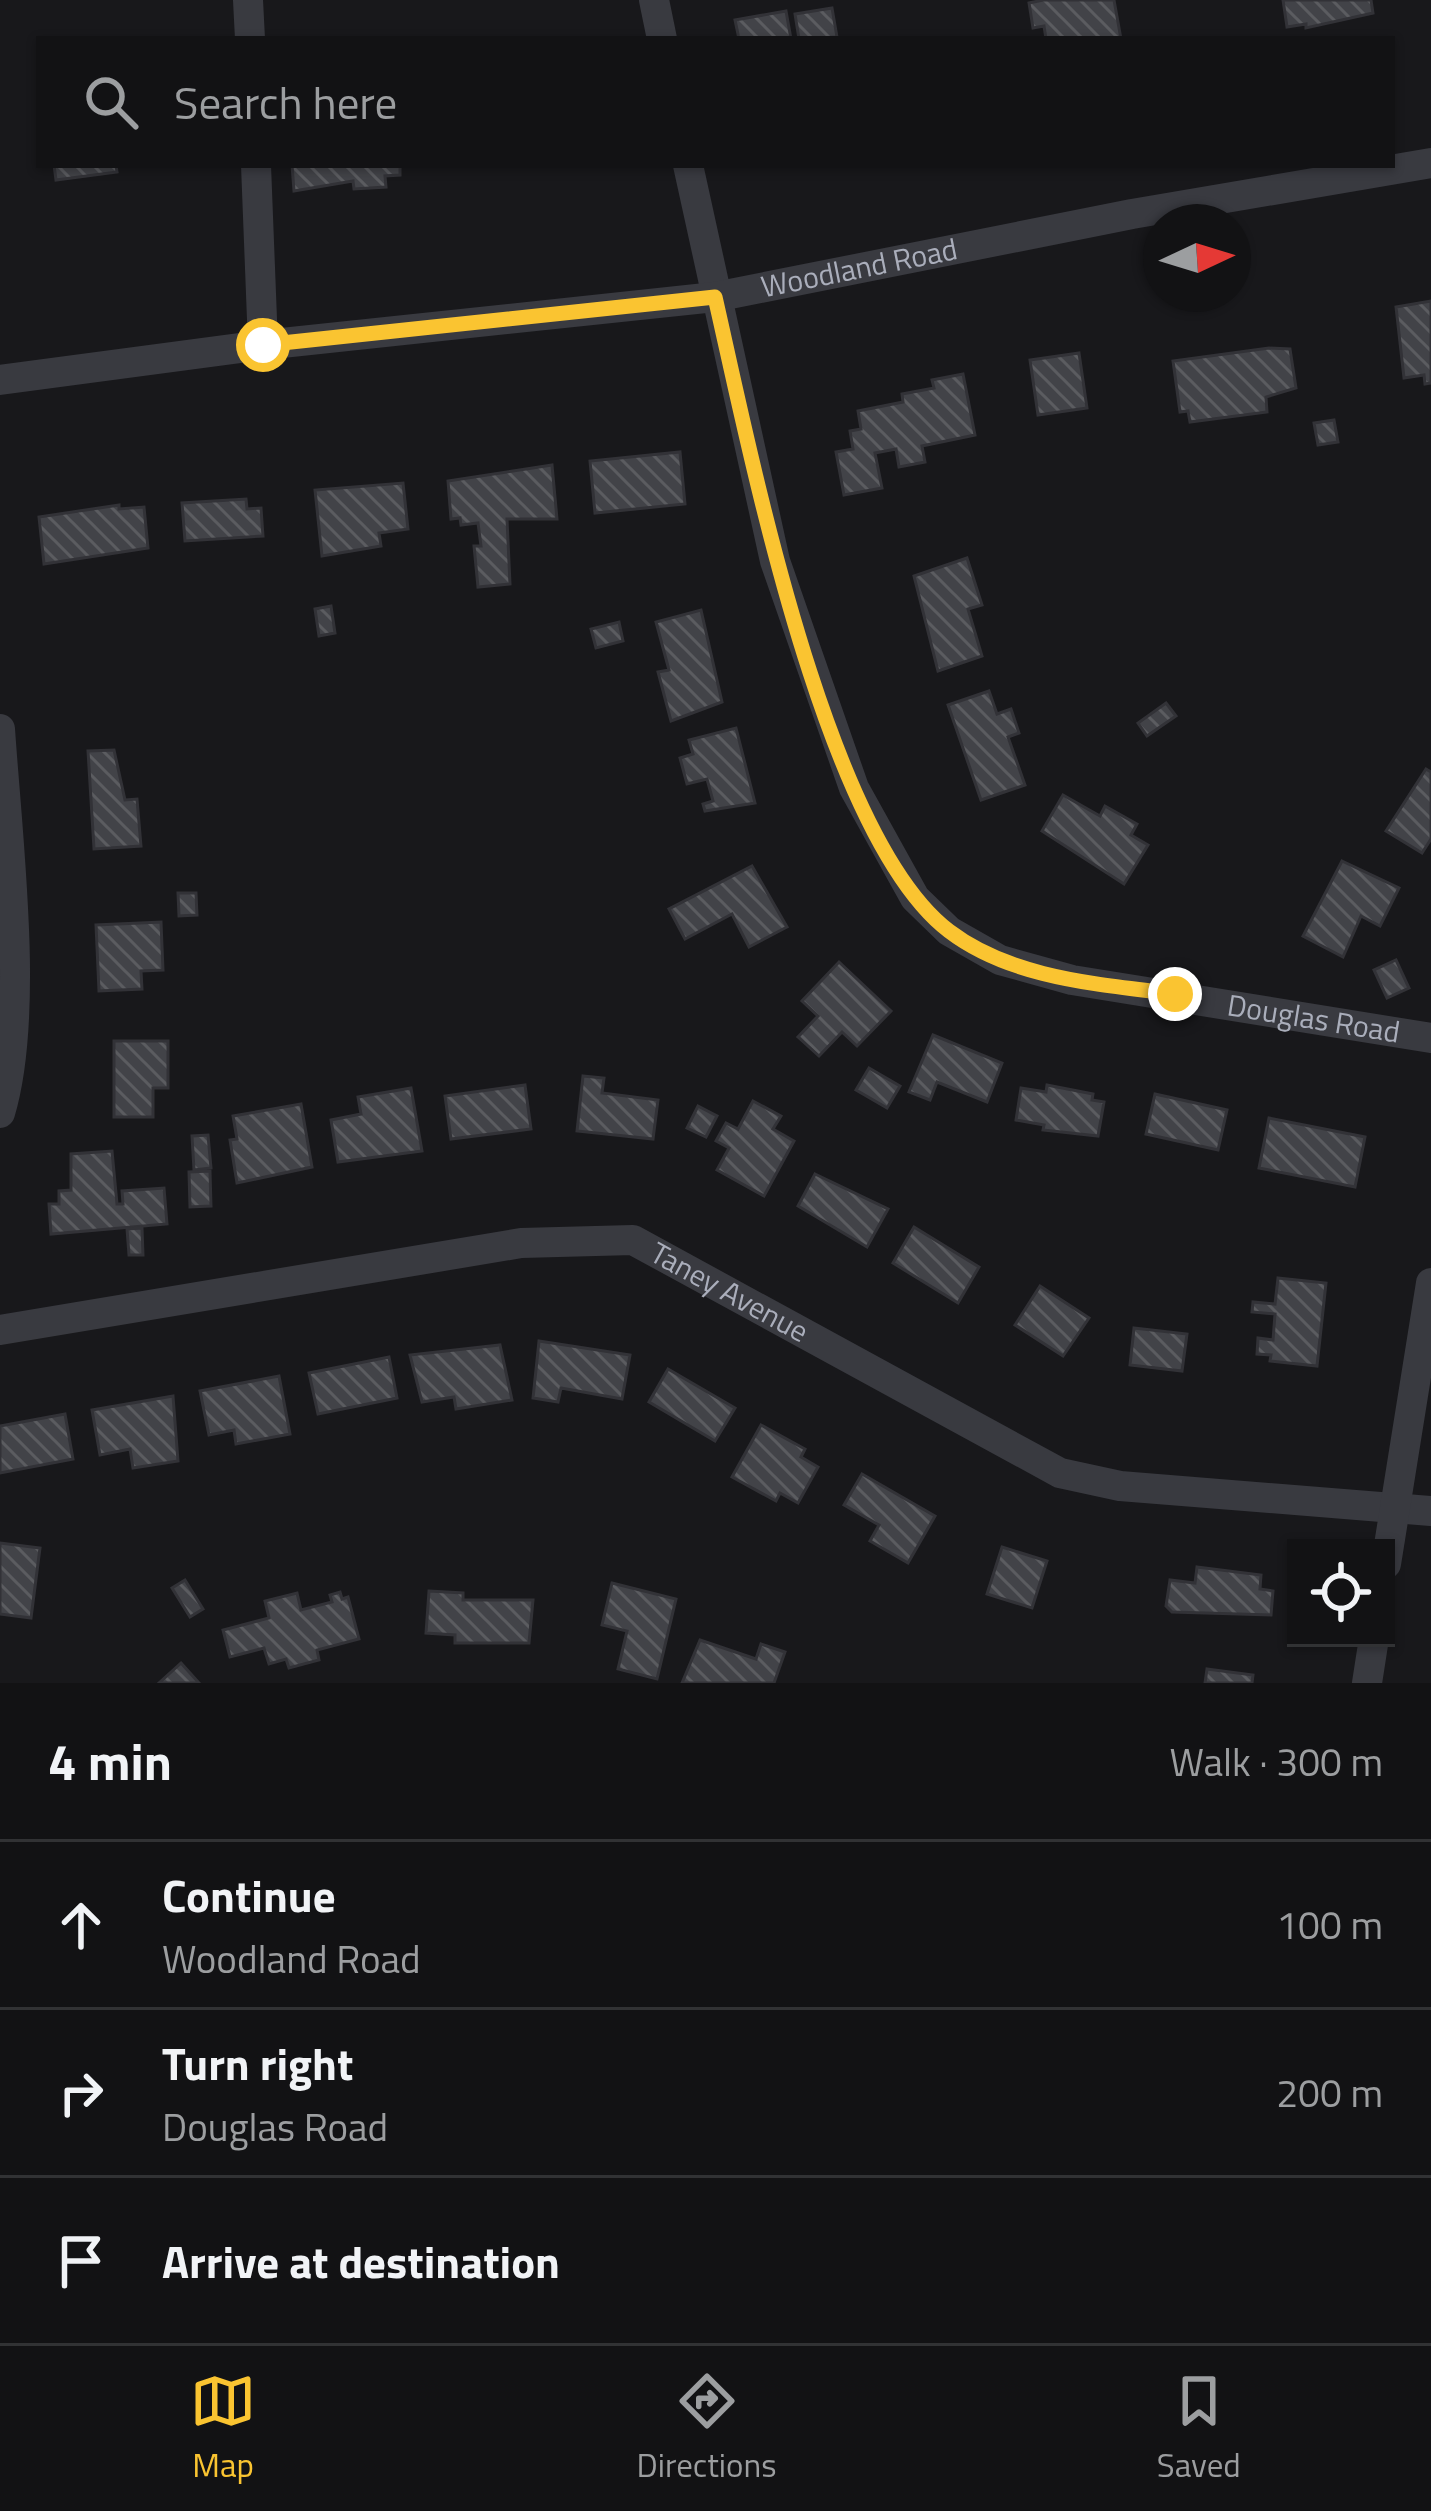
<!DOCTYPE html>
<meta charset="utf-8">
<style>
:root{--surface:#121214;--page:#1b1b1d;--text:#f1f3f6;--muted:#9c9ea0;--line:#313234;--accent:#fac431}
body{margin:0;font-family:"Titillium Web",sans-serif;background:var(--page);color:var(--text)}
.controls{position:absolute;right:36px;bottom:36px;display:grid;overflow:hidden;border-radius:0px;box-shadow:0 3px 9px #0004}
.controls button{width:108px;height:108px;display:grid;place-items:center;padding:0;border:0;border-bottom:3px solid var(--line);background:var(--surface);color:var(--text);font:60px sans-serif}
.compass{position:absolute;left:1143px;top:204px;width:108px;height:108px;border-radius:50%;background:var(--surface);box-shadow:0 3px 9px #0004;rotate:86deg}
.stop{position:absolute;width:36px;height:36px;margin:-27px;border:9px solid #fac431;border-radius:50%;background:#fff}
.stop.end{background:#fac431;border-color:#fff;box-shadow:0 3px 12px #0008}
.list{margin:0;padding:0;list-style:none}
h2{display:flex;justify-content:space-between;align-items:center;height:156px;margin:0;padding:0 48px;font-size:51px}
h2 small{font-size:39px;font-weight:400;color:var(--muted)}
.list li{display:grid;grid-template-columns:78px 1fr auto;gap:36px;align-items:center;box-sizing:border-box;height:168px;padding:0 48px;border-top:3px solid var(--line)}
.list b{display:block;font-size:45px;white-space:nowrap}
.list p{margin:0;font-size:39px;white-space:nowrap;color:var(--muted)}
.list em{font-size:39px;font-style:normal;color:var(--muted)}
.icon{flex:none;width:66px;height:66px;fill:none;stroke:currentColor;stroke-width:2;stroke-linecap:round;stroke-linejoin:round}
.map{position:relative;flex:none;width:1431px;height:1683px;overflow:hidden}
.search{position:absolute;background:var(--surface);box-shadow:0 3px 9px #0004;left:36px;right:36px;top:36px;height:132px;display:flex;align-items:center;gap:30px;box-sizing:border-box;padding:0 42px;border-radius:0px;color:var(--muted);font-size:45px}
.sheet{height:660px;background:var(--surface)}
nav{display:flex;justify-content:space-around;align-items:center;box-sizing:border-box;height:168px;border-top:3px solid var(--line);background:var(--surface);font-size:33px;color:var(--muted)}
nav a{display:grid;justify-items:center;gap:6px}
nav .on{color:var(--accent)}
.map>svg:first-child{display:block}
.building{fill:url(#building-back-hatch);stroke:#323237;stroke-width:3}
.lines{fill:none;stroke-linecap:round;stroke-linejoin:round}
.street{stroke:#393a40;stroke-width:30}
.route{stroke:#fac431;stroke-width:15}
.labels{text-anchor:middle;stroke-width:12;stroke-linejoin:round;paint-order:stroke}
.street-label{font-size:30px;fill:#aaaebb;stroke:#131316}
</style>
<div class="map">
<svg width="1431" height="1683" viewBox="0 0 1431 1683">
<defs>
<pattern id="building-back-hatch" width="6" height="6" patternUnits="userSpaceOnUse" patternTransform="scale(3)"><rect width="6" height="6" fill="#424348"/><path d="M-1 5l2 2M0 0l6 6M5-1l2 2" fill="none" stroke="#5b5c60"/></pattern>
</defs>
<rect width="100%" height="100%" fill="#18181b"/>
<g class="building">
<path d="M1043,0H1114L1121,39H1046L1044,26L1033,28L1029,3Z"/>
<path d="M1283,0H1371L1373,13L1306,28V24L1287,27Z"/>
<path d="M832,8L837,37L799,39L795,14Z"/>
<path d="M786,11L791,39H739L735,20Z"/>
<path d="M54,165H116L117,172L56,180Z"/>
<path d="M292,165H400V175L385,176L386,187L354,189L353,181L294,191Z"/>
<path d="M1431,301V383L1425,384L1424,375L1404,378L1396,307Z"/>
<path d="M1269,348L1290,349L1296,388L1266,397L1267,412L1190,422L1188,411L1180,412L1173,361Z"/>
<path d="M1079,353L1087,408L1038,415L1030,360Z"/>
<path d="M963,374L975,435L922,446L925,462L899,467L896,449L875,453L882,488L844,495L836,452L853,449L850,431L861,429L858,411L903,402L902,394L934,388L932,380Z"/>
<path d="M1334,420L1338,442L1318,445L1314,423Z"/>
<path d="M680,452L685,504L595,513L590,461Z"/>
<path d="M552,465L557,519H507L510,584L478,587L474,546H481L478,523L461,525L460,518L451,519L448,481Z"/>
<path d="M403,483L408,529L379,533L381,546L322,556L315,490Z"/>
<path d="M246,499L247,509L261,508L263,536L185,541L182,503Z"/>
<path d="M119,505V509L144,507L148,548L44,564L39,517Z"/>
<path d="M967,558L982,605L968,609L982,656L938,671L914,576Z"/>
<path d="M331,606L335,633L319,636L315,609Z"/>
<path d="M701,610L722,702L671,721L658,672L669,670L656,622Z"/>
<path d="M619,622L623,641L596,648L591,629Z"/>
<path d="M989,691L997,714L1011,709L1019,733L1008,737L1025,785L981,800L948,705Z"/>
<path d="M1166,703L1176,716L1147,736L1138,723Z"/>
<path d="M736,728L755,803L705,811L703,804L713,801L707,779L687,784L680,758L693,754L689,740Z"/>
<path d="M114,750L125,800L137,799L141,846L94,849L88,751Z"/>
<path d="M1426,769L1431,772V839L1422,853L1386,831Z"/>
<path d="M1063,795L1100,816L1105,806L1137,824L1131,835L1148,845L1124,884L1042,831Z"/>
<path d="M1342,861L1399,888L1380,926L1361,916L1343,957L1303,936Z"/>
<path d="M752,866L787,927L749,947L732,914L685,939L669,909Z"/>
<path d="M178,893H196L197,915L179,916Z"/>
<path d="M161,922L163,970L141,971L142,989L99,991L96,925Z"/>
<path d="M1396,960L1409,988L1387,998L1374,970Z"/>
<path d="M839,962L891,1011L857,1046L842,1032L819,1056L798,1037L818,1016L802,1001Z"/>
<path d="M933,1035L1002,1063L987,1102L937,1082L930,1100L909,1092Z"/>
<path d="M114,1041H168V1088H153V1117H114Z"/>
<path d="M869,1068L900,1086L887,1108L856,1090Z"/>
<path d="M583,1076L604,1078L602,1093L658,1100L653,1139L577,1131Z"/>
<path d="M525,1085L531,1129L451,1139L445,1096Z"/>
<path d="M1047,1085L1093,1094L1092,1100L1104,1102L1098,1136L1043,1130L1044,1125L1016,1120L1021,1088L1046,1092Z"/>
<path d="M411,1088L422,1151L338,1162L331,1120L361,1114L358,1097Z"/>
<path d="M1155,1094L1227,1110L1218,1150L1146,1134Z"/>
<path d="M753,1101L781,1116L773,1129L794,1141L764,1196L717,1170L729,1148L716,1141L726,1123L738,1129Z"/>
<path d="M301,1104L312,1167L237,1183L230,1140L237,1139L233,1116Z"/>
<path d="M698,1106L717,1116L706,1137L687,1128Z"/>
<path d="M1269,1118L1365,1137L1355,1187L1259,1168Z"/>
<path d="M208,1135L211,1168L194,1170L192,1136Z"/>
<path d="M112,1151L117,1204H123L122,1191L164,1188L167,1224L51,1234L49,1204H59V1191L71,1190V1154Z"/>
<path d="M210,1171L211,1206L190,1207L189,1172Z"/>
<path d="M815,1174L888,1209L867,1247L798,1206Z"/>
<path d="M914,1227L979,1267L958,1303L893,1263Z"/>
<path d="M142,1228L143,1255H129L127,1229Z"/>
<path d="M1278,1278L1326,1283L1317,1366L1270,1361L1271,1355L1257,1354L1258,1338L1273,1340L1275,1314L1252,1312L1253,1302L1275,1304Z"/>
<path d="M1040,1286L1089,1318L1063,1356L1015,1325Z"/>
<path d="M1134,1328L1187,1334L1182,1371L1130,1365Z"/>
<path d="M539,1341L630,1355L622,1399L561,1388L558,1402L533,1398Z"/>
<path d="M500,1345L512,1400L456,1409L454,1397L422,1402L410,1355Z"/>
<path d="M389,1357L397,1398L318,1414L309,1373Z"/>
<path d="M668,1369L735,1408L715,1441L649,1402Z"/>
<path d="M279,1376L290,1434L236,1444L234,1430L209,1435L200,1391Z"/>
<path d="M173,1396L178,1461L133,1468L130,1449L100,1455L92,1410Z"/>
<path d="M65,1414L73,1459L0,1473V1426Z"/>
<path d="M761,1425L805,1449L801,1457L818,1467L798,1503L780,1493L776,1501L732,1477Z"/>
<path d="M862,1474L935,1516L908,1563L870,1541L879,1525L844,1505Z"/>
<path d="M0,1543L40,1548L31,1618L0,1614Z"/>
<path d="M1002,1547L1047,1561L1032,1608L987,1594Z"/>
<path d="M1197,1567L1261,1575L1260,1589L1273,1591L1271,1615L1172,1612L1166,1606L1170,1580L1195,1583Z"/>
<path d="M185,1580L203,1609L190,1617L172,1588Z"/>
<path d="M612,1583L676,1599L657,1679L618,1669L627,1631L602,1625Z"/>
<path d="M429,1591L463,1593V1600H533L529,1643H455V1635L426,1633Z"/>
<path d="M340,1592L342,1599L348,1597L359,1639L317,1650L319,1660L289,1668L286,1659L269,1664L264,1648L230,1657L223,1630L269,1618L265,1601L297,1593L301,1610L332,1602L330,1595Z"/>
<path d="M700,1640L756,1659L761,1644L785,1652L774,1683H682Z"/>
<path d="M181,1663L199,1683H159Z"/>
<path d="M1207,1669L1253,1675L1252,1683H1205Z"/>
</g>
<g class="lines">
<g class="street">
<path d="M248,0L250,39"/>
<path d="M654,0L662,39"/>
<path d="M256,165L263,345"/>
<path id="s1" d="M688,165L775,561L854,788L915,898L949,931L1000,960L1072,980L1431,1038"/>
<path id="s2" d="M0,380L263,345L715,297L1132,214L1431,163"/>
<path d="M0,729C7,836 30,1013 0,1113"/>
<path id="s3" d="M0,1330L521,1243L633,1240L1060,1473L1120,1486L1431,1511"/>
<path d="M1386,1564L1431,1283"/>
<path d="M1367,1683L1374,1638"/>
</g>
</g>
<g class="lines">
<path class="route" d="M263,345L715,297C750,450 825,837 949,931C1012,979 1099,984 1175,994"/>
</g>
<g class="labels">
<g class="street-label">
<text dy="10" stroke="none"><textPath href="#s2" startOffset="867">Woodland Road</textPath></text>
<text dy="10" stroke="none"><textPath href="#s1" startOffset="1197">Douglas Road</textPath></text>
<text dy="10" stroke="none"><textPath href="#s3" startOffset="750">Taney Avenue</textPath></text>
</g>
</g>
</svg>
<div class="controls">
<button><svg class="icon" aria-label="locate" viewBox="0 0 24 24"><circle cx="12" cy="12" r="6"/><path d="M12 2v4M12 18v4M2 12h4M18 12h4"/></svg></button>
</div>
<svg class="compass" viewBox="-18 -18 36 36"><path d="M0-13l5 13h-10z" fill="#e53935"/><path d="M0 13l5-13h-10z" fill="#9c9ea0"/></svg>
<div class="stop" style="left:263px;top:345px"></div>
<div class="stop end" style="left:1175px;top:994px"></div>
<div class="search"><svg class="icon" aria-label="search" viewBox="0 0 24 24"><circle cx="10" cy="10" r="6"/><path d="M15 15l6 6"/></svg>Search here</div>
</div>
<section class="sheet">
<h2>4 min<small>Walk · 300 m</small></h2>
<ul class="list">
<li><svg class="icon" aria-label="ahead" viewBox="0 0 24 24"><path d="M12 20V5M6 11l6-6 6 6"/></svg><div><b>Continue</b><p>Woodland Road</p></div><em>100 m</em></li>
<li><svg class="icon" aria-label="right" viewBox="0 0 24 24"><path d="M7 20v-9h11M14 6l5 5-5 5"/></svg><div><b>Turn right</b><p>Douglas Road</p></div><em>200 m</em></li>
<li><svg class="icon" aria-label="arrive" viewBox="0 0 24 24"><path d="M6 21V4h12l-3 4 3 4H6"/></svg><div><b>Arrive at destination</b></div></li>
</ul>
</section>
<nav>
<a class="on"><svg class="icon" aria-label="map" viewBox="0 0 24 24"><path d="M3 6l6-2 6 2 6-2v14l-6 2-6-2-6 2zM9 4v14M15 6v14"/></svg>Map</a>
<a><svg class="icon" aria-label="directions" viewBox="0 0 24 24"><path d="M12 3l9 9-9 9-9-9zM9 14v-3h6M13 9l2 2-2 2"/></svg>Directions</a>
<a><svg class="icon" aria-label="saved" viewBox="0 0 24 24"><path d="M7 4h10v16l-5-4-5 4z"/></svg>Saved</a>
</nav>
